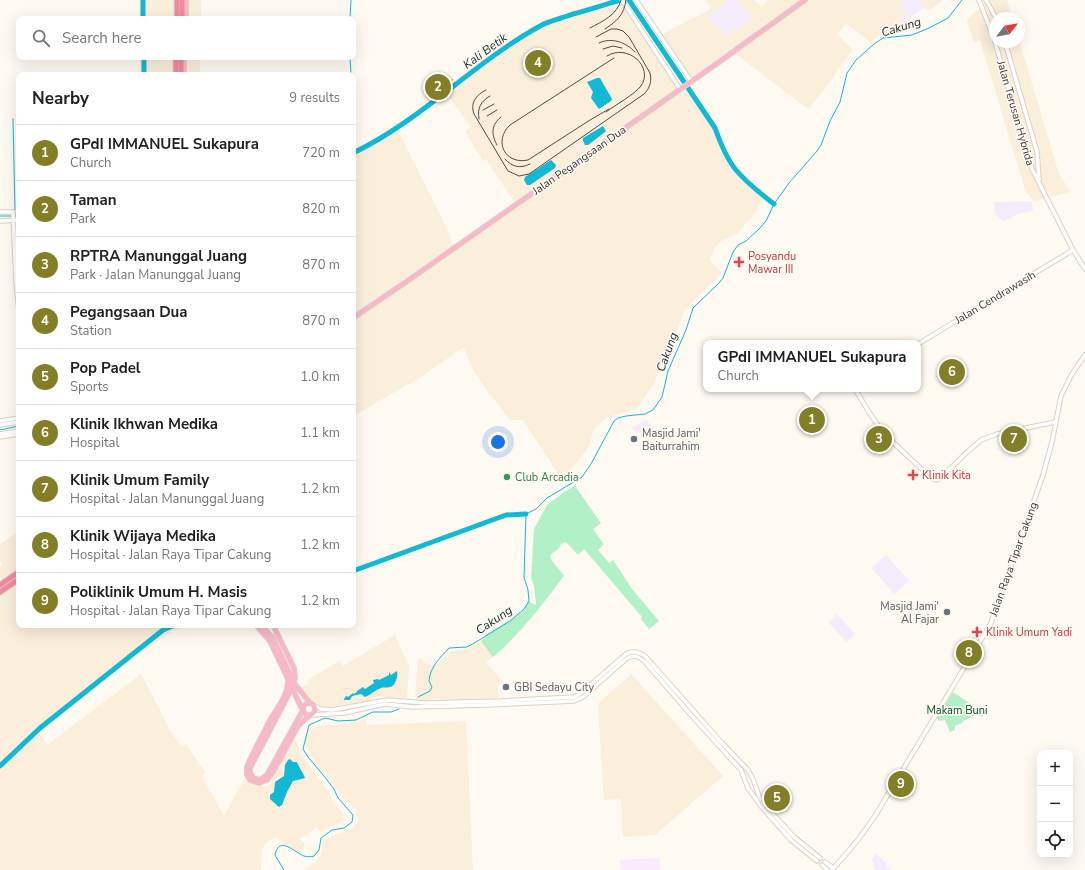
<!DOCTYPE html>
<meta charset="utf-8">
<style>
:root{--surface:#fff;--page:#f2f2f2;--text:#202124;--muted:#757577;--line:#e0e0e0;--accent:#827f27}
body{margin:0;font-family:"Nunito Sans",sans-serif;background:var(--page);color:var(--text)}
.controls{position:absolute;right:12px;bottom:12px;display:grid;overflow:hidden;border-radius:8px;box-shadow:0 4px 16px #0002}
.controls button{width:36px;height:36px;display:grid;place-items:center;padding:0;border:0;border-bottom:1px solid var(--line);background:var(--surface);color:var(--text);font:20px sans-serif}
.compass{position:absolute;left:989px;top:12px;width:36px;height:36px;border-radius:50%;background:var(--surface);box-shadow:0 4px 16px #0002;rotate:59deg}
.you{position:absolute;left:498px;top:442px;width:14px;height:14px;margin:-10px;border:3px solid #fff;border-radius:50%;background:#1a73e8;box-shadow:0 0 0 6px #1a73e833}
.badge{display:grid;place-items:center;width:26px;height:26px;border-radius:50%;background:var(--accent);color:#fff;font-size:13px;font-weight:700}
.pin{position:absolute;translate:-50% -50%;border:2px solid #fff;box-shadow:0 1px 4px #0006}
.popup{position:absolute;left:703px;top:340px;width:218px;height:52px;box-sizing:border-box;display:grid;place-content:center;border-radius:8px;background:var(--surface);filter:drop-shadow(0 1px 3px #0005);font-size:13px;white-space:nowrap;color:var(--muted)}
.popup b{font-size:15px;color:var(--text)}
.popup::after{content:'';position:absolute;left:50%;top:100%;margin-left:-8px;border:8px solid transparent;border-top-color:var(--surface)}
.list{margin:0;padding:0;list-style:none}
h2{display:flex;justify-content:space-between;align-items:center;height:52px;margin:0;padding:0 16px;font-size:17px}
h2 small{font-size:13px;font-weight:400;color:var(--muted)}
.list li{display:grid;grid-template-columns:26px 1fr auto;gap:12px;align-items:center;box-sizing:border-box;height:56px;padding:0 16px;border-top:1px solid var(--line)}
.list b{display:block;font-size:15px;white-space:nowrap}
.list p{margin:0;font-size:13px;white-space:nowrap;color:var(--muted)}
.list em{font-size:13px;font-style:normal;color:var(--muted)}
.icon{flex:none;width:22px;height:22px;fill:none;stroke:currentColor;stroke-width:2;stroke-linecap:round;stroke-linejoin:round}
.map{position:relative;flex:none;width:1085px;height:870px;overflow:hidden}
.search{position:absolute;background:var(--surface);box-shadow:0 4px 16px #0002;left:16px;top:16px;width:340px;height:44px;display:flex;align-items:center;gap:10px;box-sizing:border-box;padding:0 14px;border-radius:8px;color:var(--muted);font-size:15px}
.panel{position:absolute;background:var(--surface);box-shadow:0 4px 16px #0002;left:16px;top:72px;width:340px;height:556px;border-radius:8px}
.map>svg:first-child{display:block}
.built{fill:#fbeedb}
.education{fill:#f4ecfd}
.medical{fill:#f9eafc}
.green{fill:#b2f0c8}
.water{fill:#12b9d5}
.lines{fill:none;stroke-linecap:round;stroke-linejoin:round}
.stream{stroke:#12b9d5;stroke-width:1}
.river{stroke:#12b9d5;stroke-width:5}
.minor-casing{stroke:#dad1c4;stroke-width:5.5}
.major-casing{stroke:#d8d7d6;stroke-width:6}
.highway-casing{stroke:#d8d7d6;stroke-width:7}
.minor{stroke:#fff;stroke-width:3.5}
.major{stroke:#f8b9c6;stroke-width:4.5}
.highway{stroke:#f48aa0;stroke-width:5}
.tram{stroke:#514d48;stroke-width:1}
.health-dot{fill:#e0444e;stroke:#fef9f1;stroke-width:1.5}
.worship-dot{fill:#6b7280;stroke:#fef9f1;stroke-width:1.5}
.leisure-dot{fill:#2e9e5b;stroke:#fef9f1;stroke-width:1.5}
.labels{text-anchor:middle;stroke-width:3.5;stroke-linejoin:round;paint-order:stroke}
.street-label{font-size:11px;fill:#3c3834;stroke:#fef9f1}
.health-label{font-size:11px;fill:#be3a42;stroke:#fef9f1;text-anchor:start}
.worship-label{font-size:11px;fill:#5b616d;stroke:#fef9f1;text-anchor:start}
.leisure-label{font-size:11px;fill:#27864d;stroke:#fef9f1;text-anchor:start}
.park-label{font-size:11px;fill:#00512d;stroke:#fef9f1}
.water-label{font-size:12px;font-style:italic;fill:#162d33;stroke:#fef9f1}
</style>
<div class="map">
<svg width="1085" height="870" viewBox="0 0 1085 870">
<rect width="100%" height="100%" fill="#fef9f1"/>
<g class="built">
<rect x="139" y="0" width="62" height="19"/>
<path d="M706,0H753L762,7L768,0H943L930,10L923,8L904,22L903,25L896,26L897,33L881,34L870,43L864,37L846,24L837,34L853,50L848,55L825,89L808,109L736,54L689,86L717,128L723,146L737,169L764,196L757,210L738,233L721,241L715,247L710,259L717,269L722,272L716,281H714L684,311L675,336L663,360L654,384L637,408L606,418L594,429L588,448L573,467L560,477L523,420H510L486,389L471,366L464,347L421,377L353,416V155L370,148L398,130L412,159L442,218L454,246L515,203L486,159L483,161L465,131L471,127L447,94L527,37L549,25L623,3L679,89L686,84L655,39L664,33L711,9Z"/>
<path d="M987,0H1007L1012,18H995V42H1019V40L1058,171L1070,192L1045,198L1034,202L1025,190L980,40L974,42L967,22V20Z"/>
<rect x="140" y="57" width="60" height="18"/>
<path d="M19,531V625H195L172,631L129,661L39,733L47,745L141,674L171,732L182,747L186,744L205,772L202,777L224,816L245,778L255,786H269L295,738L301,754L332,797L333,803L338,808L341,810L344,820L321,832L317,827L300,839L305,844L300,853L287,847L277,838L271,839L265,844L262,849L261,870H0V567L2,565L0,561V544Z"/>
<path d="M395,635L409,666L407,697L406,698L379,696L368,701L354,704L324,707L313,701L300,689L309,683L308,680L339,661L343,666Z"/>
<path d="M481,641L493,657L486,662L504,683L498,684V698L420,700L416,699L415,696L418,658H421L424,663L436,666L446,655L453,651L467,649Z"/>
<path d="M631,674L723,776L655,835L623,837L621,799L604,800L598,704Z"/>
<path d="M366,719L367,725L466,721L473,870H304L316,863L321,854L322,845L324,839L353,828L357,822L356,810L342,797L310,754L304,742L308,730L319,725H341Z"/>
</g>
<g class="education">
<path d="M729,0H738L752,18L726,36L719,27L717,28L708,16Z"/>
<path d="M905,0H918L923,8L903,22L900,19L906,15L899,4Z"/>
<path d="M1032,201L1033,211L1018,214L1005,221L999,219L995,212L994,202Z"/>
<path d="M646,420L654,428L646,439L638,432H635L632,428Z"/>
<path d="M886,555L909,581L894,594L872,568Z"/>
<path d="M837,614L855,634L846,642L829,623Z"/>
<path d="M876,854L887,863L886,866L892,870H875L872,859Z"/>
</g>
<path class="medical" d="M660,858V870H621L620,860Z"/>
<g class="green">
<path d="M432,78L454,79L432,95Z"/>
<path d="M881,431L889,440L879,449L870,438Z"/>
<path d="M575,486L601,523L593,529L604,544L598,550L609,563L613,560L632,589L659,621L649,629L641,619L642,617L584,549L578,555L568,544L565,542L561,544C559,551 554,550 550,556C553,566 560,568 564,576C542,605 521,633 493,657L481,641L490,632L518,615L524,610L528,601L535,605L536,604L534,586L531,578L534,529L547,505L567,490Z"/>
<path d="M953,692L972,705L974,710L981,709L987,713L981,717L979,714C972,715 969,719 963,721L962,723L955,726V730L950,732L945,720L939,721L937,718Z"/>
</g>
<g class="water">
<path d="M597,78H600L612,99L611,101L599,109L591,98L593,92L587,82Z"/>
<path d="M603,126L606,131L605,132L588,145H585L583,141V138Z"/>
<path d="M551,160L556,165L555,168L530,185H527L524,180L525,177Z"/>
<path d="M397,671C398,676 396,686 390,687C387,688 383,687 381,688C375,690 371,695 365,697L361,694L352,696L350,700H344L345,697L347,696L348,697L353,693L354,694L357,692V691L363,687L365,689L374,683L373,680L378,679L379,680L389,675V672L391,675Z"/>
<path d="M290,759L293,762H297C299,768 303,772 305,778L293,781L287,792L282,805L279,807L270,799V795L274,792L275,782L284,776L285,765L288,760Z"/>
</g>
<g class="lines">
<g class="stream">
<path d="M350,19L351,0"/>
<path d="M350,57L351,75"/>
<path d="M13,119L15,210"/>
<path d="M15,212L17,274"/>
<path d="M0,216H11"/>
<path d="M17,277L19,289"/>
<path d="M0,430L19,426"/>
<path d="M418,697L430,691L432,687L429,681C430,667 440,658 449,648L467,647L476,642L510,621L524,609L529,601L528,590L524,577L526,514L536,509L547,498L582,477L591,464L614,421L618,418L626,416L645,414L653,410L662,397L668,371L686,330L693,308L719,283L723,278L733,252L738,245L746,241L759,229L766,221L774,204L789,183L817,151L821,145L830,121L840,102L847,73L856,60L874,44L883,38L912,35L929,28L948,18L962,0"/>
<path d="M284,870L275,855C279,835 294,852 304,856C307,857 310,857 314,856L319,850L321,838L332,830L344,828L352,822L353,815L338,798L334,789L324,776L308,757L303,749L309,725L325,718L338,721L356,720L373,712H391L399,709"/>
</g>
<g class="river">
<path d="M143,0V19"/>
<path d="M629,0L715,128C720,142 726,158 736,170C747,183 761,194 774,204"/>
<path d="M144,57V75"/>
<path d="M353,153C422,120 475,61 542,25C552,20 563,18 573,14C589,10 604,5 620,0"/>
<path d="M353,571L506,515L526,514"/>
<path d="M0,766L40,728L163,630L175,625"/>
</g>
<defs>
<g id="minor">
<path d="M622,0L680,89"/>
<path d="M636,0L691,81"/>
<path d="M979,0L995,41"/>
<path d="M986,0L996,18"/>
<path d="M995,42L1032,169L1073,250L1085,269"/>
<path d="M1005,42L1037,152L1039,180"/>
<path d="M0,212H13L16,282L19,311"/>
<path d="M0,221L18,220L19,251"/>
<path d="M918,344L1073,250"/>
<path d="M855,389C864,404 873,420 884,433C899,449 916,463 931,478L936,480L941,478L965,454L981,440L997,434L1055,422"/>
<path d="M0,421L19,418"/>
<path d="M0,425L19,422"/>
<path d="M0,434L19,431"/>
<path d="M0,437L19,434"/>
<path d="M315,706L321,709L332,710L387,700L426,703L501,701L574,697L580,694L626,654C633,650 639,652 645,656L721,742L748,770L753,779L759,796L764,804L794,837L820,858"/>
<path d="M312,715L344,713L385,704L413,707L486,705L574,701L583,697L626,659C634,654 638,656 645,662L691,715L741,770L748,788L760,805L791,840L817,861"/>
<path d="M825,862L833,868"/>
<path d="M822,865L828,870"/>
<path d="M832,870L858,840L875,816L991,623L1043,475L1052,442L1061,396L1072,374L1085,355"/>
</g>
<g id="major">
<path d="M186,19V0"/>
<path d="M184,75V57"/>
<path d="M353,318L406,282L719,62L805,0"/>
<path d="M256,625L270,641L288,679C293,689 297,700 303,710L267,775L260,780L253,778L250,773V768L292,688L295,678L294,668L273,625"/>
<path d="M261,625L273,638L294,683L310,703"/>
<path d="M288,681C288,696 276,709 269,722C262,737 253,752 247,767V775L250,780L259,783L267,780L273,772L298,726L309,716"/>
<circle cx="309" cy="709" r="6"/>
</g>
<g id="highway">
<path d="M177,19V0"/>
<path d="M182,19V0"/>
<path d="M176,75V57"/>
<path d="M181,75V57"/>
<path d="M0,585L19,572"/>
<path d="M0,592L19,579"/>
</g>
</defs>
<use href="#minor" class="minor-casing"/>
<use href="#major" class="major-casing"/>
<use href="#highway" class="highway-casing"/>
<use href="#minor" class="minor"/>
<use href="#major" class="major"/>
<use href="#highway" class="highway"/>
<g class="tram">
<path d="M590,28C603,21 617,15 621,0"/>
<path d="M605,29C617,21 624,15 626,0"/>
<path d="M599,43C611,37 626,42 635,52"/>
<path d="M603,49L613,46L622,48"/>
<path d="M486,90C476,95 470,103 474,114L508,171L519,176L529,174L644,94C650,88 652,81 650,73L629,37L623,31L617,29H611L596,37"/>
<path d="M609,109L590,120L528,160C505,165 493,141 510,125L614,58"/>
<path d="M483,110L494,104"/>
<path d="M606,112C614,106 635,94 641,86C654,67 628,43 607,56"/>
<path d="M487,116L497,110"/>
<path d="M479,119C477,108 481,101 490,96"/>
<path d="M497,145C491,134 491,125 501,117"/>
<path d="M505,159C512,167 520,169 530,164"/>
</g>
</g>
<g class="health-dot">
<path d="M737 256h4v4h4v4h-4v4h-4v-4h-4v-4h4z"/>
<path d="M911 469h4v4h4v4h-4v4h-4v-4h-4v-4h4z"/>
<path d="M975 626h4v4h4v4h-4v4h-4v-4h-4v-4h4z"/>
</g>
<g class="worship-dot">
<circle cx="634" cy="439" r="4"/>
<circle cx="947" cy="612" r="4"/>
<circle cx="506" cy="687" r="4"/>
</g>
<circle class="leisure-dot" cx="507" cy="477" r="4"/>
<g class="labels">
<g class="street-label">
<text transform="translate(1016 113) rotate(74)" y="4">Jalan Terusan Hybrida</text>
<text transform="translate(579 160) rotate(-35)" y="4">Jalan Pegangsaan Dua</text>
<text transform="translate(995 297) rotate(-31)" y="4">Jalan Cendrawasih</text>
<text transform="translate(1013 559) rotate(-70)" y="4">Jalan Raya Tipar Cakung</text>
</g>
<g class="health-label">
<text x="748" y="260">Posyandu<tspan x="748" dy="13">Mawar III</tspan></text>
<text x="922" y="479">Klinik Kita</text>
<text x="986" y="636">Klinik Umum Yadi</text>
</g>
<g class="worship-label">
<text x="642" y="437">Masjid Jami'<tspan x="642" dy="13">Baiturrahim</tspan></text>
<text x="939" y="610" text-anchor="end">Masjid Jami'<tspan x="939" dy="13">Al Fajar</tspan></text>
<text x="514" y="691">GBI Sedayu City</text>
</g>
<g class="leisure-label">
<text x="515" y="481">Club Arcadia</text>
</g>
<g class="park-label">
<text x="957" y="714">Makam Buni</text>
</g>
<g class="water-label">
<text transform="translate(901 27) rotate(-17)" y="4">Cakung</text>
<text transform="translate(485 51) rotate(-36)" y="4">Kali Betik</text>
<text transform="translate(667 352) rotate(-70)" y="4">Cakung</text>
<text transform="translate(494 620) rotate(-34)" y="4">Cakung</text>
</g>
</g>
</svg>
<div class="controls">
<button>+</button>
<button>−</button>
<button><svg class="icon" aria-label="locate" viewBox="0 0 24 24"><circle cx="12" cy="12" r="6"/><path d="M12 2v4M12 18v4M2 12h4M18 12h4"/></svg></button>
</div>
<svg class="compass" viewBox="-18 -18 36 36"><path d="M0-13l5 13h-10z" fill="#e53935"/><path d="M0 13l5-13h-10z" fill="#757577"/></svg>
<div class="you"></div>
<div class="pin badge" style="left:812px;top:420px">1</div>
<div class="popup"><b>GPdI IMMANUEL Sukapura</b>Church</div>
<div class="pin badge" style="left:438px;top:87px">2</div>
<div class="pin badge" style="left:879px;top:439px">3</div>
<div class="pin badge" style="left:538px;top:63px">4</div>
<div class="pin badge" style="left:777px;top:798px">5</div>
<div class="pin badge" style="left:952px;top:372px">6</div>
<div class="pin badge" style="left:1014px;top:439px">7</div>
<div class="pin badge" style="left:969px;top:653px">8</div>
<div class="pin badge" style="left:901px;top:784px">9</div>
<div class="search"><svg class="icon" aria-label="search" viewBox="0 0 24 24"><circle cx="10" cy="10" r="6"/><path d="M15 15l6 6"/></svg>Search here</div>
<section class="panel">
<h2>Nearby<small>9 results</small></h2>
<ul class="list">
<li><span class="badge">1</span><div><b>GPdI IMMANUEL Sukapura</b><p>Church</p></div><em>720 m</em></li>
<li><span class="badge">2</span><div><b>Taman</b><p>Park</p></div><em>820 m</em></li>
<li><span class="badge">3</span><div><b>RPTRA Manunggal Juang</b><p>Park · Jalan Manunggal Juang</p></div><em>870 m</em></li>
<li><span class="badge">4</span><div><b>Pegangsaan Dua</b><p>Station</p></div><em>870 m</em></li>
<li><span class="badge">5</span><div><b>Pop Padel</b><p>Sports</p></div><em>1.0 km</em></li>
<li><span class="badge">6</span><div><b>Klinik Ikhwan Medika</b><p>Hospital</p></div><em>1.1 km</em></li>
<li><span class="badge">7</span><div><b>Klinik Umum Family</b><p>Hospital · Jalan Manunggal Juang</p></div><em>1.2 km</em></li>
<li><span class="badge">8</span><div><b>Klinik Wijaya Medika</b><p>Hospital · Jalan Raya Tipar Cakung</p></div><em>1.2 km</em></li>
<li><span class="badge">9</span><div><b>Poliklinik Umum H. Masis</b><p>Hospital · Jalan Raya Tipar Cakung</p></div><em>1.2 km</em></li>
</ul>
</section>
</div>
